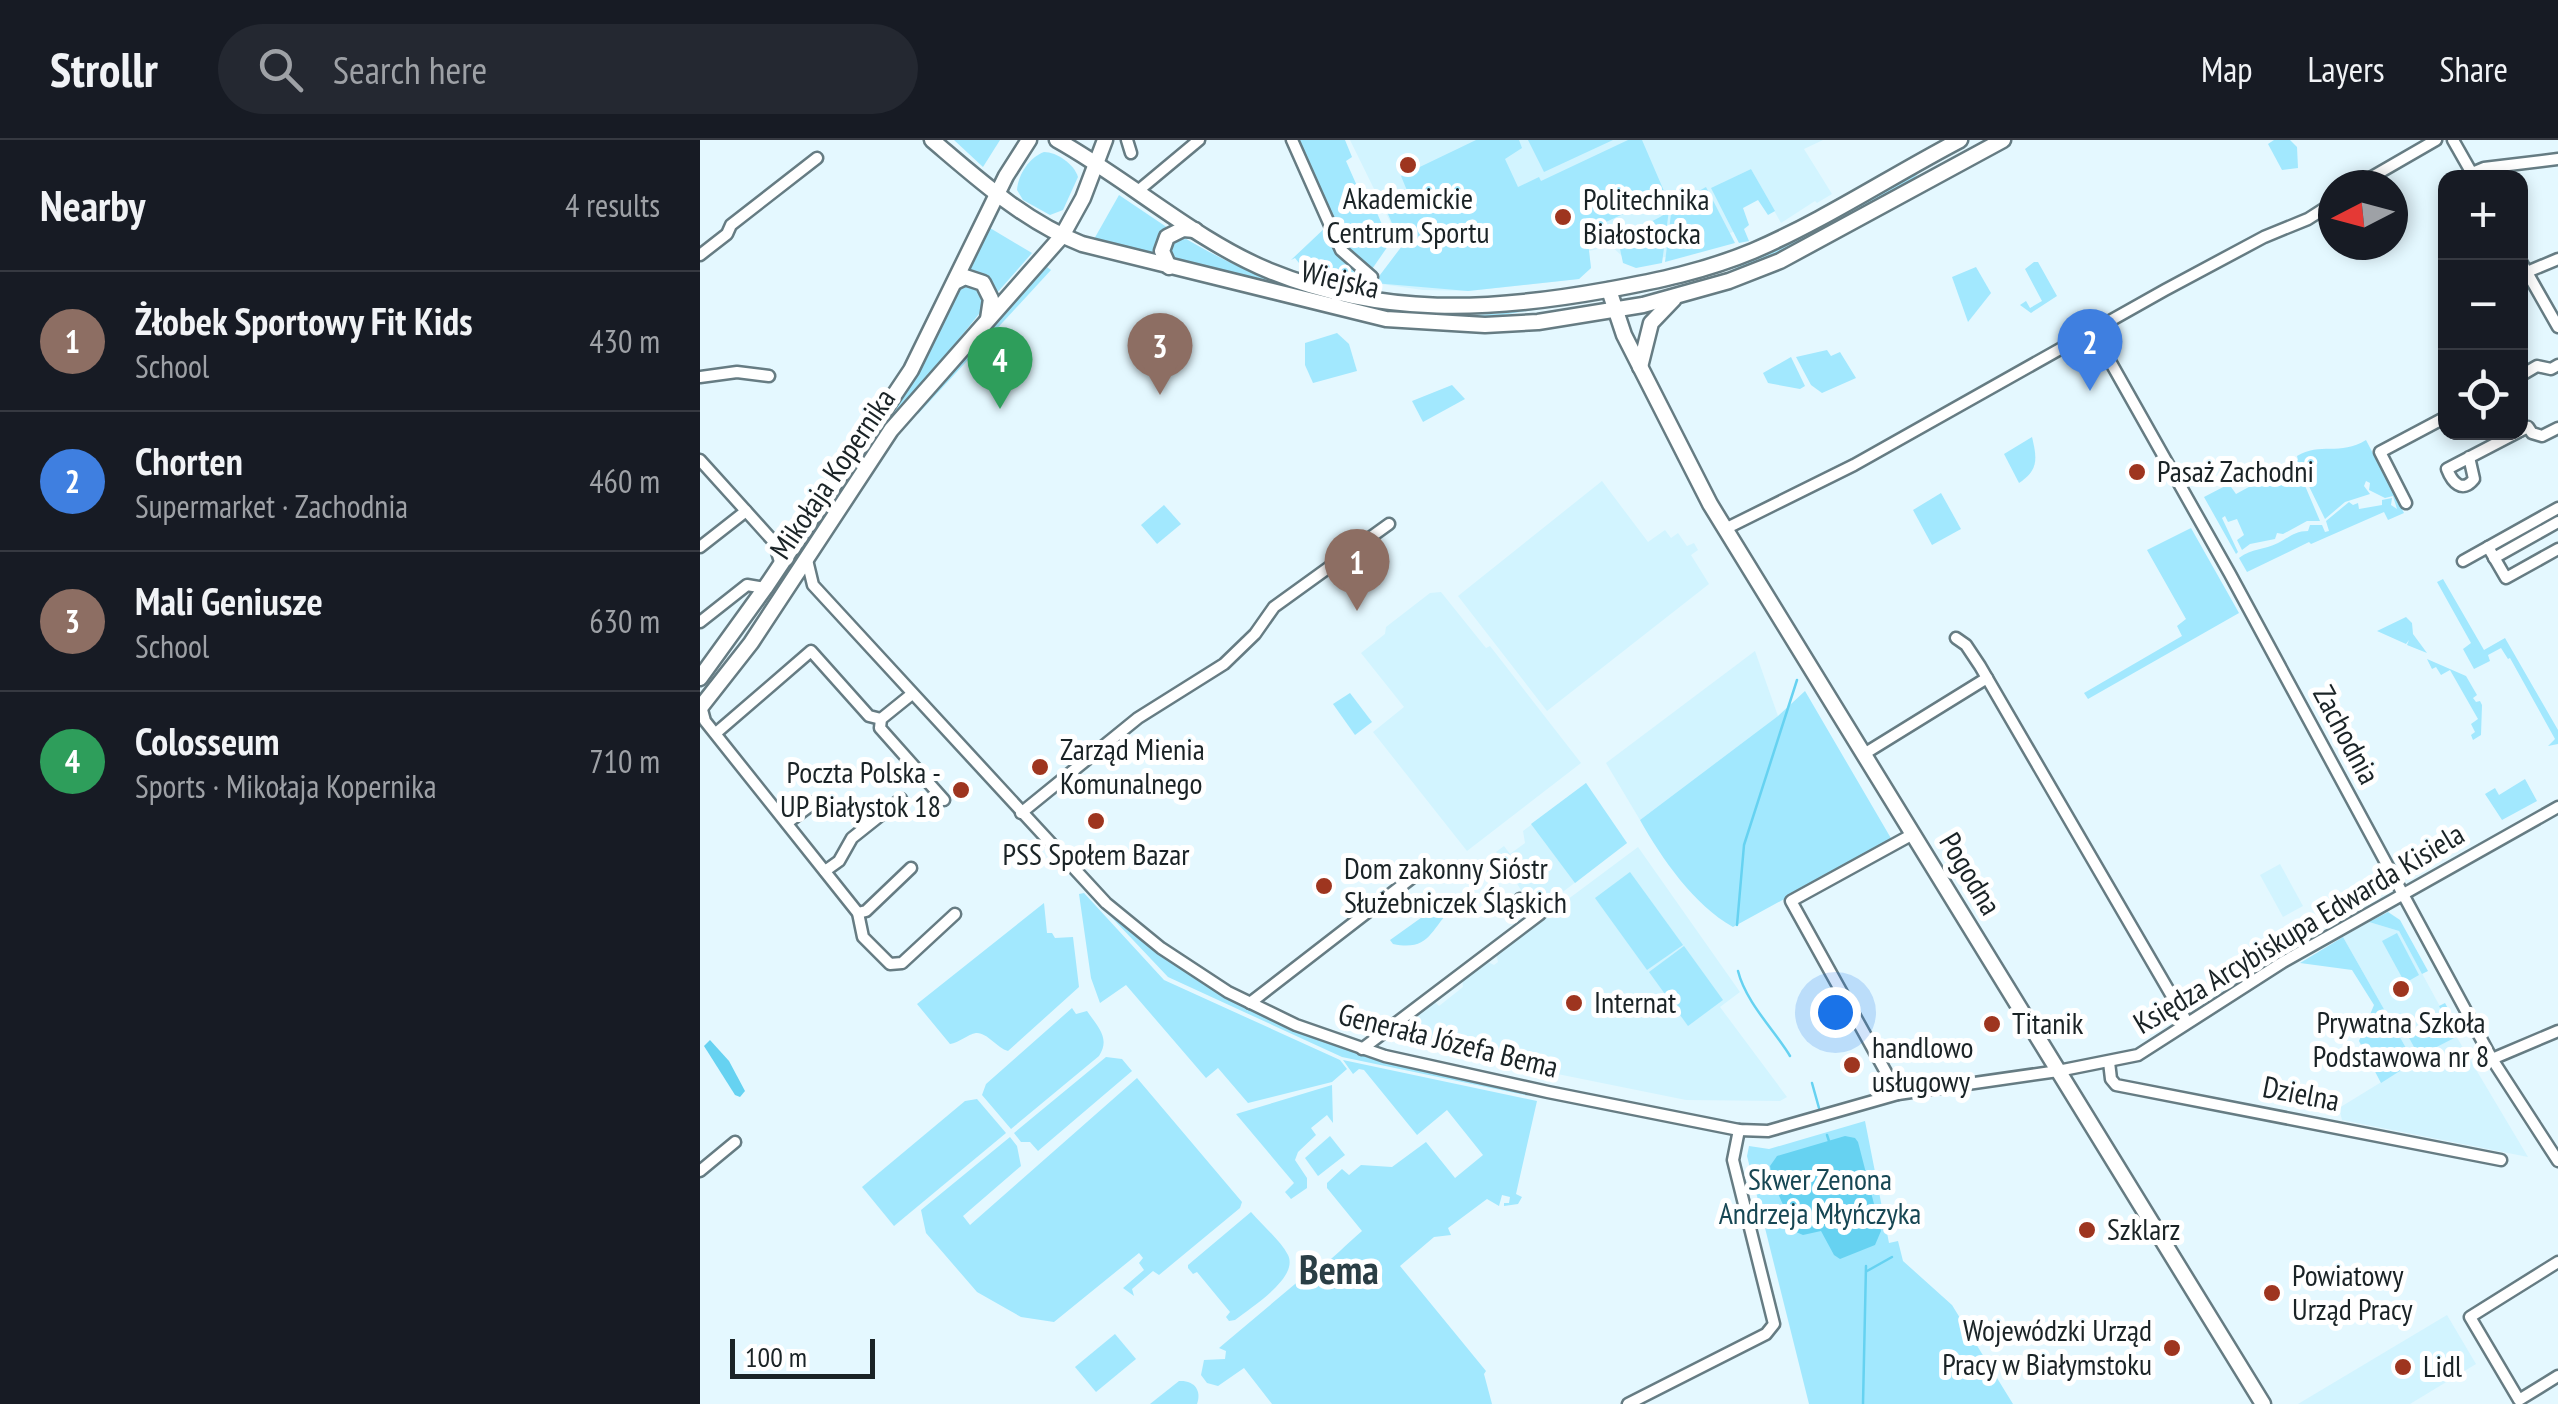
<!DOCTYPE html>
<meta charset="utf-8">
<style>
:root{--surface:#171b24;--page:#242831;--text:#f1f3f6;--muted:#9ea1a6;--line:#363941;--accent:#0f766e}
body{margin:0;font-family:"PT Sans Narrow",sans-serif;background:var(--page);color:var(--text)}
.controls{position:absolute;right:30px;top:30px;display:grid;overflow:hidden;border-radius:20px;box-shadow:0 5px 15px #0003}
.controls button{width:90px;height:90px;display:grid;place-items:center;padding:0;border:0;border-bottom:2px solid var(--line);background:var(--surface);color:var(--text);font:50px sans-serif}
.compass{position:absolute;left:1618px;top:30px;width:90px;height:90px;border-radius:50%;background:var(--surface);box-shadow:0 5px 15px #0003;rotate:264deg}
.scale{position:absolute;left:30px;bottom:25px;width:145px;box-sizing:border-box;padding-left:10px;border:5px solid #1a2326;border-top:0;font-size:28px;line-height:35px;white-space:nowrap;color:#1a2326;-webkit-text-stroke:8px #fff;paint-order:stroke}
.you{position:absolute;left:1135px;top:872px;width:35px;height:35px;margin:-25px;border:8px solid #fff;border-radius:50%;background:#1a73e8;box-shadow:0 0 0 15px #1a73e833}
.badge{display:grid;place-items:center;width:65px;height:65px;border-radius:50%;background:var(--accent);color:#fff;font-size:32px;font-weight:700}
.pin{position:absolute;translate:-50% -82px;filter:drop-shadow(0 2px 5px #0008)}
.pin::after{content:'';position:absolute;top:52px;width:35px;height:30px;background:inherit;clip-path:polygon(0 0,100% 0,50% 100%)}
.list{margin:0;padding:0;list-style:none}
h2{display:flex;justify-content:space-between;align-items:center;height:130px;margin:0;padding:0 40px;font-size:42px}
h2 small{font-size:32px;font-weight:400;color:var(--muted)}
.list li{display:grid;grid-template-columns:65px 1fr auto;gap:30px;align-items:center;box-sizing:border-box;height:140px;padding:0 40px;border-top:2px solid var(--line)}
.list b{display:block;font-size:38px;white-space:nowrap}
.list p{margin:0;font-size:32px;white-space:nowrap;color:var(--muted)}
.list em{font-size:32px;font-style:normal;color:var(--muted)}
.icon{flex:none;width:55px;height:55px;fill:none;stroke:currentColor;stroke-width:2;stroke-linecap:round;stroke-linejoin:round}
.map{position:relative;flex:none;width:1858px;height:1264px;overflow:hidden}
header{display:flex;align-items:center;gap:60px;box-sizing:border-box;height:140px;padding:0 50px;background:var(--surface);border-bottom:2px solid var(--line)}
header strong{font-size:48px}
nav{display:flex;gap:55px;margin-inline-start:auto;font-size:35px}
.search{width:700px;height:90px;background:var(--page);display:flex;align-items:center;gap:25px;box-sizing:border-box;padding:0 35px;border-radius:55px;color:var(--muted);font-size:38px}
main{display:flex}
aside{flex:1;background:var(--surface)}
.map>svg:first-child{display:block}
.built{fill:#d2f4ff}
.green{fill:#a2e8fe}
.water{fill:#66d2f1}
.lines{fill:none;stroke-linecap:round;stroke-linejoin:round}
.stream{stroke:#66d2f1;stroke-width:2.5}
.street-casing{stroke:#667c83;stroke-width:15}
.secondary-casing{stroke:#667c83;stroke-width:19}
.street{stroke:#fff;stroke-width:10}
.secondary{stroke:#fff;stroke-width:14}
.poi-dot{fill:#9e351f;stroke:#fff;stroke-width:4}
.labels{text-anchor:middle;stroke-width:10;stroke-linejoin:round;paint-order:stroke}
.poi-label{font-size:30px;fill:#1a2326;stroke:#fff;text-anchor:start}
.street-label{font-size:30px;fill:#1a2326;stroke:#fff}
.park-label{font-size:30px;fill:#174754;stroke:#fff}
.district-label{font-size:40px;font-weight:bold;fill:#2a3e45;stroke:#fff}
</style>
<header>
<strong>Strollr</strong>
<div class="search"><svg class="icon" aria-label="search" viewBox="0 0 24 24"><circle cx="10" cy="10" r="6"/><path d="M15 15l6 6"/></svg>Search here</div>
<nav><a>Map</a><a>Layers</a><a>Share</a></nav>
</header>
<main>
<aside>
<h2>Nearby<small>4 results</small></h2>
<ul class="list">
<li><span class="badge" style="background:#8d6e63">1</span><div><b>Żłobek Sportowy Fit Kids</b><p>School</p></div><em>430 m</em></li>
<li><span class="badge" style="background:#3f7fe0">2</span><div><b>Chorten</b><p>Supermarket · Zachodnia</p></div><em>460 m</em></li>
<li><span class="badge" style="background:#8d6e63">3</span><div><b>Mali Geniusze</b><p>School</p></div><em>630 m</em></li>
<li><span class="badge" style="background:#2e9e5b">4</span><div><b>Colosseum</b><p>Sports · Mikołaja Kopernika</p></div><em>710 m</em></li>
</ul>
</aside>
<div class="map">
<svg width="1858" height="1264" viewBox="0 0 1858 1264">
<rect width="100%" height="100%" fill="#e4f8ff"/>
<g class="built">
<path d="M650,0H1123L1104,9L1132,54L1117,63L1115,61L1081,83L1051,29L1022,43L1041,88L994,110L932,125L911,106L889,111L891,128L879,139L768,151L723,150L674,143L702,106Z"/>
<path d="M902,341L948,402L965,390L971,398L978,393L987,406L994,403L998,410L991,415L1009,444L847,571L758,456Z"/>
<path d="M741,452L786,508L790,506L881,623L767,711L673,592L704,567L661,513L685,494L686,487L730,453Z"/>
<path d="M1055,511L1078,576L940,680L906,623Z"/>
<path d="M886,643L927,703L843,767L825,756L796,712L804,706L810,714L825,703L823,691Z"/>
<path d="M938,707L1040,852L1020,867L1087,957L1080,961L986,960L708,904L695,888L733,860L739,866L763,847L762,838L786,821L794,825L798,822L796,813Z"/>
<path d="M1580,724L1603,766L1583,777L1560,735Z"/>
<path d="M1669,782L1699,791L1756,896L1828,1017L1642,980L1639,968L1714,922L1643,797Z"/>
<path d="M1747,1175L1776,1224L1710,1264H1598Z"/>
</g>
<g class="green">
<path d="M254,0H300L283,27Z"/>
<path d="M597,0H645L652,17L646,21L657,46H666L648,54L655,70L664,66L660,54L667,50L687,96L688,106L670,132L645,113Z"/>
<path d="M776,0H819L822,8L805,19L818,47L839,37L841,41L928,0H942L964,51L960,57L893,88L888,102L891,128L879,139L768,151L674,143L702,106L684,65L708,53L701,36Z"/>
<path d="M828,0H913L844,32Z"/>
<path d="M1574,0H1590L1597,7L1598,28L1582,30L1568,4Z"/>
<path d="M344,12C357,12 374,24 378,37L363,70L350,75L323,60L317,50C318,34 330,17 344,12Z"/>
<path d="M1051,29L1075,71L1068,75L1058,60L1043,68L1049,85L1044,89L1049,101L1039,103L1011,48Z"/>
<path d="M1221,30C1202,60 1053,128 1013,139L1123,86Z"/>
<path d="M1006,47L1035,103L965,122L972,66Z"/>
<path d="M419,55L471,90L459,119L393,101Z"/>
<path d="M969,70L962,123L936,128L923,123L919,104C930,84 955,85 969,70Z"/>
<path d="M627,86C640,113 651,118 665,139L663,142L599,123L595,118L591,120Z"/>
<path d="M290,88L332,113L296,154L266,135Z"/>
<path d="M483,97C567,148 671,178 771,175C809,174 848,167 886,161L773,180L698,175L471,122L468,105Z"/>
<path d="M1334,122H1338L1357,156L1331,173L1320,165L1326,161L1330,168L1342,161L1325,129Z"/>
<path d="M347,127L351,130L218,274L215,270Z"/>
<path d="M1276,127L1291,153L1268,182L1252,137Z"/>
<path d="M266,145L277,146L287,164L231,234L112,399L111,390L214,236L260,147Z"/>
<path d="M637,193L649,204L657,231L613,243L605,225V203Z"/>
<path d="M1127,210L1131,216L1140,212L1156,238L1122,253L1111,245L1096,217Z"/>
<path d="M1091,217L1105,246L1100,249L1068,243L1063,233Z"/>
<path d="M752,245L765,259L723,282L712,261Z"/>
<path d="M1332,297C1337,318 1339,330 1319,343L1304,314Z"/>
<path d="M1666,300L1704,373L1688,380L1684,372L1611,404L1609,402L1547,432L1539,418C1552,408 1564,410 1578,403C1590,397 1595,391 1608,391L1610,385H1622L1625,392L1629,391L1626,381L1649,362L1653,365L1658,363L1659,369L1682,365V360L1692,358L1691,365L1697,369L1693,356L1685,358L1669,350L1670,343L1666,341L1664,346L1670,354L1645,362L1625,379L1599,326L1589,331L1592,337L1600,334L1620,381H1607L1583,394L1577,393L1575,399L1550,404L1542,410L1537,400L1544,395L1537,379L1528,382L1525,376L1522,378L1538,412L1536,414L1504,357L1529,344L1536,354L1598,320L1597,316C1620,302 1640,316 1666,300Z"/>
<path d="M1241,353L1261,389L1232,405L1213,370Z"/>
<path d="M464,365L481,384L457,404L441,385Z"/>
<path d="M1491,388L1539,473L1388,559L1384,553L1482,496L1477,486L1486,479L1447,410Z"/>
<path d="M1743,439L1784,510L1805,498L1858,590V604L1848,606L1855,599L1810,518L1808,519L1801,508L1788,515L1790,521L1774,529L1763,509L1771,503L1737,442Z"/>
<path d="M1706,477L1712,483L1713,494L1727,513L1707,505L1709,500L1706,504L1677,491Z"/>
<path d="M1727,519L1766,536L1777,555L1773,558L1776,562L1780,561L1782,565L1781,595L1773,600L1771,595L1775,592L1771,584L1778,579L1750,530L1741,535L1736,527L1732,529Z"/>
<path d="M1105,551L1192,700L1033,787C994,765 962,719 940,680L1078,576Z"/>
<path d="M650,553L672,582L655,595L633,564Z"/>
<path d="M1825,639L1837,661L1802,680L1785,654L1795,648L1799,655Z"/>
<path d="M886,643L927,703L875,743L831,684Z"/>
<path d="M930,732L983,805L947,830L895,758Z"/>
<path d="M384,753L464,840L640,920L647,929L632,942L548,963L518,928L506,938L426,845L400,863L391,838L379,754Z"/>
<path d="M344,763L347,793H352L355,798L373,797L379,847L308,911C297,908 287,892 276,893C268,894 259,903 250,904L217,864Z"/>
<path d="M399,764C483,835 573,890 680,920C729,933 782,937 829,956L642,917L468,837Z"/>
<path d="M739,765H747L751,770C731,788 730,812 693,804L690,800Z"/>
<path d="M1688,772L1700,780L1728,831L1722,834L1699,791L1669,782Z"/>
<path d="M1697,793L1719,835L1705,843L1682,801Z"/>
<path d="M1643,797L1714,922L1681,943L1659,901L1674,865L1652,830L1600,823Z"/>
<path d="M984,806L1023,860L988,886L949,832Z"/>
<path d="M1745,863L1762,894L1719,916L1708,896L1744,876L1739,866Z"/>
<path d="M372,868L376,874L387,871C397,886 411,898 399,916L311,989L282,955L286,944Z"/>
<path d="M406,917L422,919L432,931L338,1011L330,1002H321L314,993Z"/>
<path d="M643,920L837,961L816,1054L822,1057L818,1064L804,1066V1063H809L810,1057L802,1055L799,1066L787,1059L748,1088L751,1095L734,1097L700,1126L786,1231L784,1234L792,1264H572L544,1228L518,1246L507,1243L501,1235L504,1220L525,1219L526,1211L519,1208L601,1139C620,1133 645,1105 662,1091L627,1048V1043L642,1029L649,1035L661,1025L692,1027L726,1002L755,1038L783,1015L747,970L717,995L664,930L659,929L653,934Z"/>
<path d="M437,938L542,1062L540,1068L459,1135L453,1131L432,1149L434,1156L423,1148L444,1130L439,1123L443,1118L439,1113L354,1182L321,1177L277,1152L226,1093L221,1070L310,997L317,1006L321,1026L263,1076L270,1085Z"/>
<path d="M632,945L633,983L627,975L611,988L616,995L598,1012L595,1020L607,1038V1048L591,1059L585,1052L594,1043L536,974Z"/>
<path d="M277,959L306,993L194,1086L162,1047L265,961Z"/>
<path d="M1165,981L1189,1103L1198,1101L1203,1121L1252,1165L1313,1264H1109L1047,1016L1049,1006L1069,1009Z"/>
<path d="M630,996L645,1015L618,1036L605,1018Z"/>
<path d="M551,1072C562,1085 580,1100 588,1115C599,1138 551,1167 535,1180L529,1181L526,1177L530,1172L497,1132L493,1134L488,1128V1125Z"/>
<path d="M415,1194L436,1219L396,1252L375,1227Z"/>
<path d="M479,1241C494,1240 502,1250 497,1264H450Z"/>
</g>
<g class="water">
<path d="M10,900L29,921L45,951L40,957L35,955L4,906Z"/>
<path d="M1145,996L1155,998L1158,1002L1181,1091L1175,1105L1140,1119L1134,1115L1121,1091L1103,1095L1096,1092C1087,1071 1073,1049 1070,1026L1077,1016Z"/>
</g>
<g class="lines">
<g class="stream">
<path d="M1037,785L1044,705L1097,540"/>
<path d="M1038,831C1046,863 1076,892 1090,916"/>
<path d="M1112,943L1119,968"/>
<path d="M1127,995L1129,1001"/>
<path d="M1167,1131L1192,1117"/>
<path d="M1163,1264L1166,1126"/>
</g>
<defs>
<g id="street">
<path d="M427,0L431,13"/>
<path d="M592,0L641,110L672,137"/>
<path d="M1753,0L1774,37"/>
<path d="M1772,33L1784,28L1858,19"/>
<path d="M1658,45L1736,0"/>
<path d="M439,50L499,0"/>
<path d="M0,115L27,94L31,85L117,18"/>
<path d="M1820,120L1858,187"/>
<path d="M1827,132L1858,119"/>
<path d="M1393,191L1530,434L1792,919L1858,1021"/>
<path d="M1820,236L1837,226L1851,229L1858,225"/>
<path d="M0,237L37,232L69,236"/>
<path d="M1820,291L1828,287L1832,293L1842,296L1858,288"/>
<path d="M1769,317L1774,339C1762,354 1752,342 1747,329L1818,292"/>
<path d="M0,320L74,402L81,425"/>
<path d="M1706,363L1680,312L1746,277"/>
<path d="M1025,389L1154,325L1465,150L1564,97L1608,79L1633,63"/>
<path d="M0,407L46,371"/>
<path d="M1788,407L1806,438L1858,409"/>
<path d="M1794,418L1858,382"/>
<path d="M107,420L113,445L406,763L461,808L528,852L596,885L685,916L848,952L1039,990L1068,991L1198,954L1358,931L1438,915L1583,822L1858,667"/>
<path d="M1763,421L1858,368"/>
<path d="M0,482L47,445L65,448"/>
<path d="M1256,498L1266,505L1280,526L1487,882"/>
<path d="M212,554L181,579L180,588L244,660"/>
<path d="M1,566L5,581L158,773L163,797L190,824L202,823L255,774"/>
<path d="M16,593L111,511L169,576L181,579"/>
<path d="M1164,614L1287,538"/>
<path d="M321,673L438,578L524,524L555,494L574,467L689,384"/>
<path d="M87,683L118,660"/>
<path d="M125,731L139,721L152,698L201,659"/>
<path d="M158,773L166,771L211,728"/>
<path d="M550,863L718,733"/>
<path d="M662,909L840,774L820,759"/>
<path d="M1792,919L1858,891"/>
<path d="M1409,922L1411,939L1416,945L1801,1020"/>
<path d="M1198,954L1091,761L1213,694"/>
<path d="M0,1031L35,1002"/>
<path d="M1858,1122L1770,1177L1819,1260L1858,1236"/>
<path d="M928,1264L1066,1194L1074,1184L1033,1020L1039,990"/>
</g>
<g id="secondary">
<path d="M232,0C278,39 325,82 382,104L686,179L785,185L838,182L943,165L1029,141L1080,121L1303,0"/>
<path d="M357,0C429,40 496,101 570,131C683,177 790,171 907,150C957,141 1005,131 1053,111C1125,80 1191,36 1260,0"/>
<path d="M469,127L462,111L467,97L483,89L495,90"/>
<path d="M255,142L265,137L283,143L291,159L288,179"/>
<path d="M909,150L924,195L1010,364L1563,1264"/>
<path d="M940,227L951,183L974,159"/>
<path d="M0,538L65,448L211,230L306,36L329,0"/>
<path d="M0,568L51,503L191,290L362,96L383,58L405,0"/>
</g>
</defs>
<use href="#street" class="street-casing"/>
<use href="#secondary" class="secondary-casing"/>
<use href="#street" class="street"/>
<use href="#secondary" class="secondary"/>
</g>
<g class="poi-dot">
<circle cx="708" cy="25" r="10"/>
<circle cx="863" cy="77" r="10"/>
<circle cx="1437" cy="332" r="10"/>
<circle cx="340" cy="627" r="10"/>
<circle cx="261" cy="650" r="10"/>
<circle cx="396" cy="681" r="10"/>
<circle cx="624" cy="746" r="10"/>
<circle cx="1701" cy="849" r="10"/>
<circle cx="874" cy="863" r="10"/>
<circle cx="1292" cy="884" r="10"/>
<circle cx="1152" cy="925" r="10"/>
<circle cx="1387" cy="1090" r="10"/>
<circle cx="1572" cy="1153" r="10"/>
<circle cx="1472" cy="1208" r="10"/>
<circle cx="1703" cy="1227" r="10"/>
</g>
<g class="labels">
<g class="poi-label">
<text x="708" y="69" text-anchor="middle">Akademickie<tspan x="708" dy="34">Centrum Sportu</tspan></text>
<text x="883" y="70">Politechnika<tspan x="883" dy="34">Białostocka</tspan></text>
<text x="1457" y="342">Pasaż Zachodni</text>
<text x="360" y="620">Zarząd Mienia<tspan x="360" dy="34">Komunalnego</tspan></text>
<text x="241" y="643" text-anchor="end">Poczta Polska -<tspan x="241" dy="34">UP Białystok 18</tspan></text>
<text x="396" y="725" text-anchor="middle">PSS Społem Bazar</text>
<text x="644" y="739">Dom zakonny Sióstr<tspan x="644" dy="34">Służebniczek Śląskich</tspan></text>
<text x="894" y="873">Internat</text>
<text x="1701" y="893" text-anchor="middle">Prywatna Szkoła<tspan x="1701" dy="34">Podstawowa nr 8</tspan></text>
<text x="1312" y="894">Titanik</text>
<text x="1172" y="918">handlowo<tspan x="1172" dy="34">usługowy</tspan></text>
<text x="1407" y="1100">Szklarz</text>
<text x="1592" y="1146">Powiatowy<tspan x="1592" dy="34">Urząd Pracy</tspan></text>
<text x="1452" y="1201" text-anchor="end">Wojewódzki Urząd<tspan x="1452" dy="34">Pracy w Białymstoku</tspan></text>
<text x="1723" y="1237">Lidl</text>
</g>
<g class="street-label">
<text transform="translate(640 140) rotate(13)" y="10">Wiejska</text>
<text transform="translate(133 334) rotate(-56)" y="10">Mikołaja Kopernika</text>
<text transform="translate(1646 595) rotate(62)" y="10">Zachodnia</text>
<text transform="translate(1270 734) rotate(59)" y="10">Pogodna</text>
<text transform="translate(1599 789) rotate(-31)" y="10">Księdza Arcybiskupa Edwarda Kisiela</text>
<text transform="translate(748 901) rotate(14)" y="10">Generała Józefa Bema</text>
<text transform="translate(1601 954) rotate(11)" y="10">Dzielna</text>
</g>
<g class="park-label">
<text x="1120" y="1050">Skwer Zenona<tspan x="1120" dy="34">Andrzeja Młyńczyka</tspan></text>
</g>
<g class="district-label">
<text x="639" y="1144">Bema</text>
</g>
</g>
</svg>
<div class="controls">
<button>+</button>
<button>−</button>
<button><svg class="icon" aria-label="locate" viewBox="0 0 24 24"><circle cx="12" cy="12" r="6"/><path d="M12 2v4M12 18v4M2 12h4M18 12h4"/></svg></button>
</div>
<svg class="compass" viewBox="-18 -18 36 36"><path d="M0-13l5 13h-10z" fill="#e53935"/><path d="M0 13l5-13h-10z" fill="#9ea1a6"/></svg>
<div class="scale">100 m</div>
<div class="you"></div>
<div class="pin badge" style="left:657px;top:471px;background:#8d6e63">1</div>
<div class="pin badge" style="left:1390px;top:251px;background:#3f7fe0">2</div>
<div class="pin badge" style="left:460px;top:255px;background:#8d6e63">3</div>
<div class="pin badge" style="left:300px;top:269px;background:#2e9e5b">4</div>
</div>
</main>
